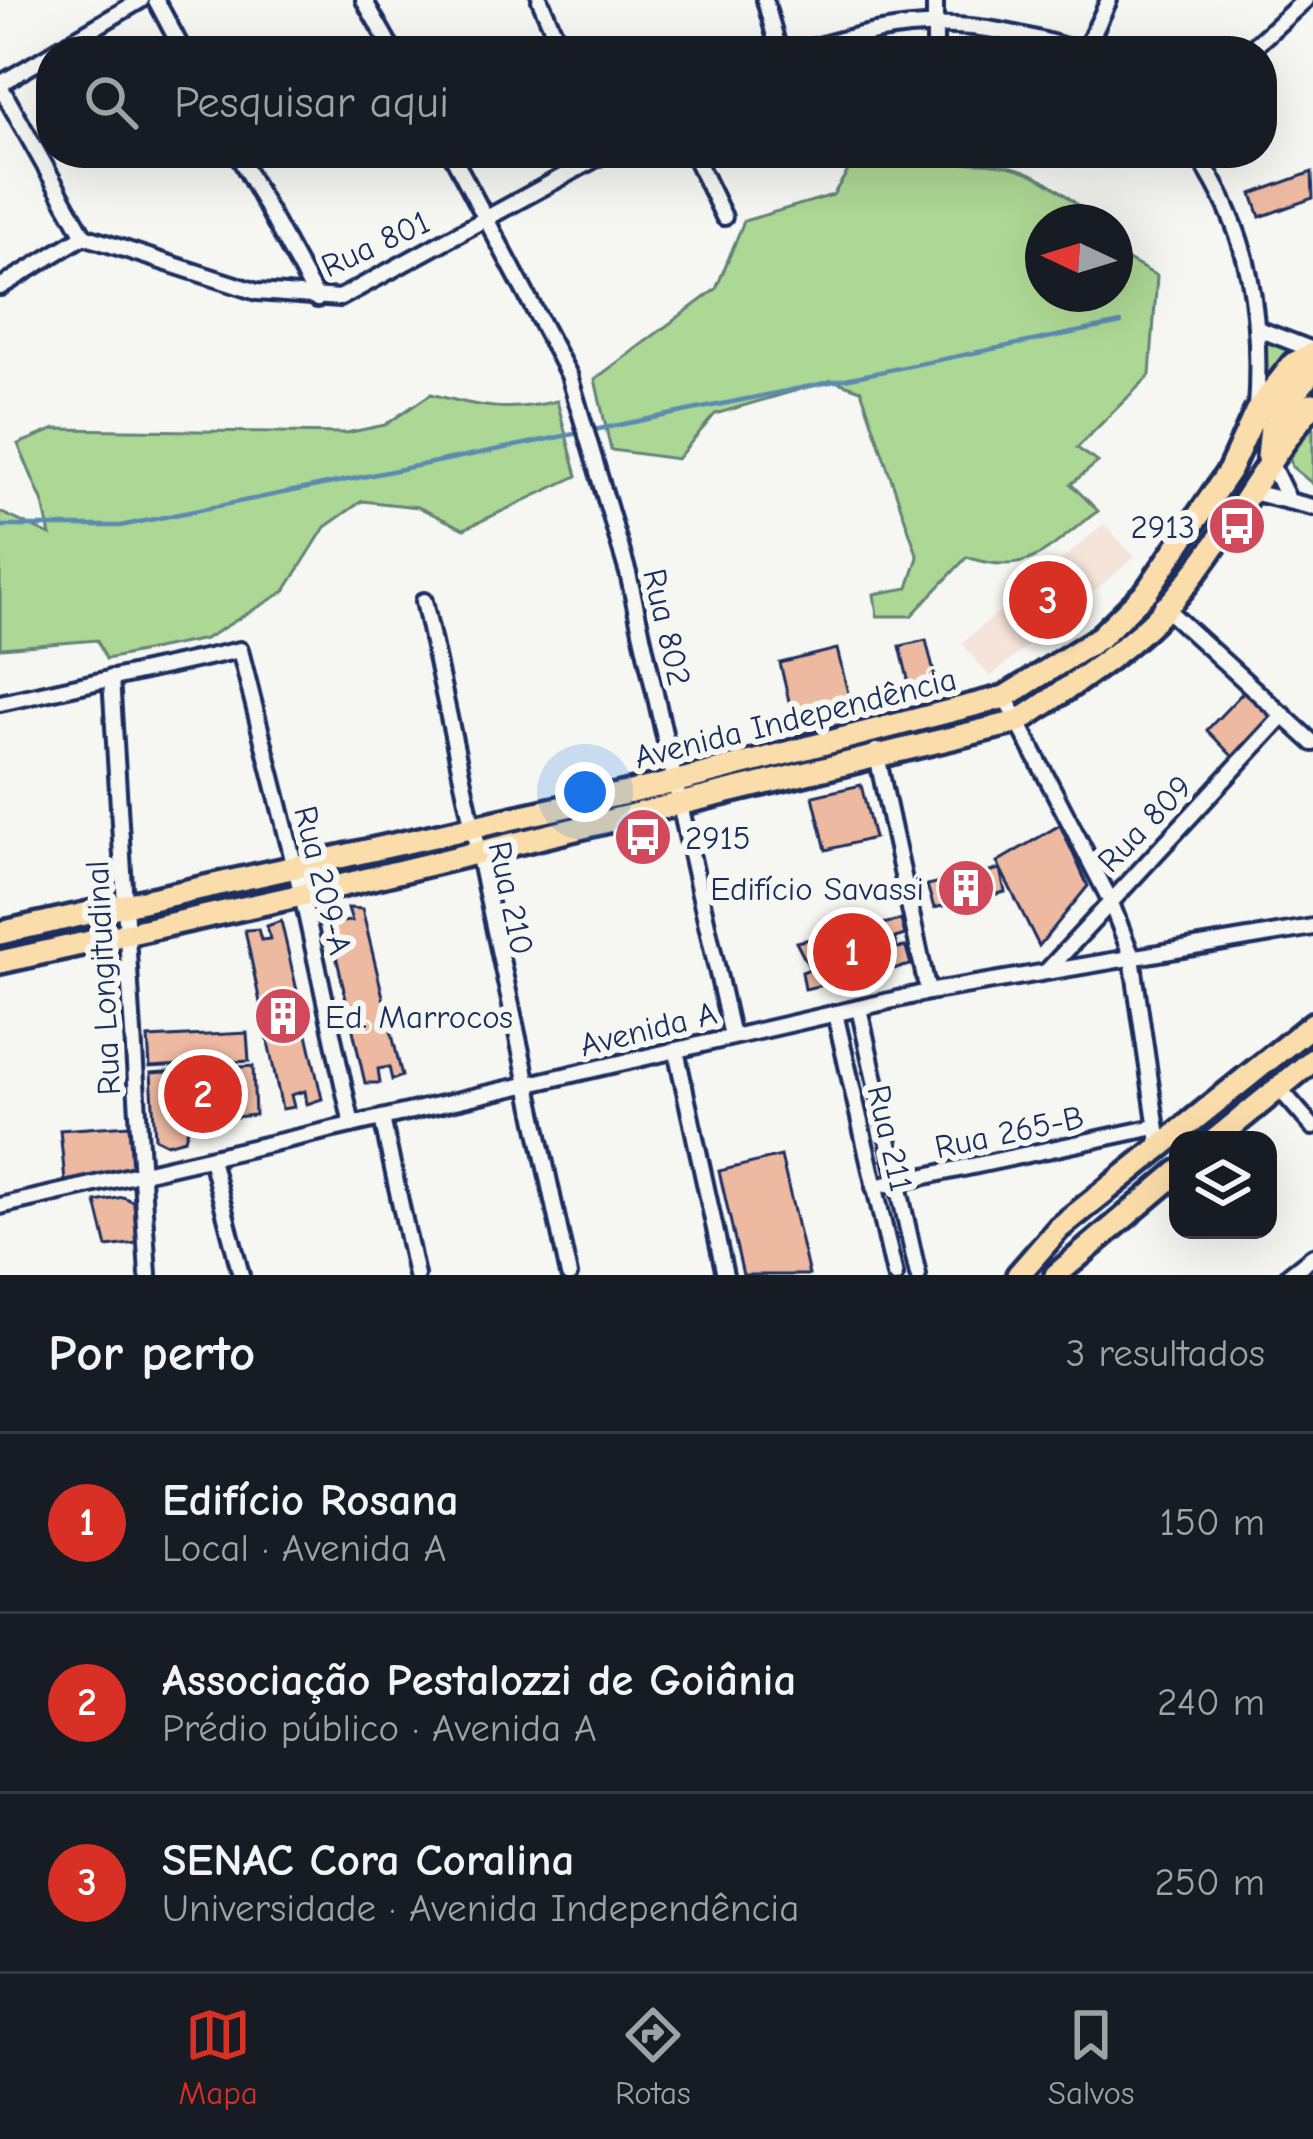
<!DOCTYPE html>
<html lang="pt">
<meta charset="utf-8">
<style>
:root{--surface:#171b24;--page:#20242c;--text:#f1f3f6;--muted:#9ea1a6;--line:#363941;--accent:#d93025}
body{margin:0;font-family:"Comic Neue",sans-serif;background:var(--page);color:var(--text)}
.controls{position:absolute;right:36px;bottom:36px;display:grid;overflow:hidden;border-radius:24px;box-shadow:0 12px 48px #0002}
.controls button{width:108px;height:108px;display:grid;place-items:center;padding:0;border:0;border-bottom:3px solid var(--line);background:var(--surface);color:var(--text);font:60px sans-serif}
.compass{position:absolute;left:1025px;top:204px;width:108px;height:108px;border-radius:50%;background:var(--surface);box-shadow:0 12px 48px #0002;rotate:274deg}
.you{position:absolute;left:585px;top:792px;width:42px;height:42px;margin:-30px;border:9px solid #fff;border-radius:50%;background:#1a73e8;box-shadow:0 0 0 18px #1a73e833}
.badge{display:grid;place-items:center;width:78px;height:78px;border-radius:50%;background:var(--accent);color:#fff;font-size:39px;font-weight:700}
.pin{position:absolute;translate:-50% -50%;border:6px solid #fff;box-shadow:0 3px 12px #0006}
.list{margin:0;padding:0;list-style:none}
h2{display:flex;justify-content:space-between;align-items:center;height:156px;margin:0;padding:0 48px;font-size:51px}
h2 small{font-size:39px;font-weight:400;color:var(--muted)}
.list li{display:grid;grid-template-columns:78px 1fr auto;gap:36px;align-items:center;box-sizing:border-box;height:180px;padding:0 48px;border-top:3px solid var(--line)}
.list b{display:block;font-size:45px;white-space:nowrap}
.list p{margin:0;font-size:39px;white-space:nowrap;color:var(--muted)}
.list em{font-size:39px;font-style:normal;color:var(--muted)}
.icon{flex:none;width:66px;height:66px;fill:none;stroke:currentColor;stroke-width:2;stroke-linecap:round;stroke-linejoin:round}
.map{position:relative;flex:none;width:1313px;height:1275px;overflow:hidden}
.search{position:absolute;background:var(--surface);box-shadow:0 12px 48px #0002;left:36px;right:36px;top:36px;height:132px;display:flex;align-items:center;gap:30px;box-sizing:border-box;padding:0 42px;border-radius:48px;color:var(--muted);font-size:45px}
.sheet{height:696px;background:var(--surface)}
nav{display:flex;justify-content:space-around;align-items:center;box-sizing:border-box;height:168px;border-top:3px solid var(--line);background:var(--surface);font-size:33px;color:var(--muted)}
nav a{display:grid;justify-items:center;gap:6px}
nav .on{color:var(--accent)}
.map>svg:first-child{display:block}
.built{fill:#f4e4da}
.green{fill:#add794;stroke:#648379;stroke-width:3}
.lines{fill:none;stroke-linecap:round;stroke-linejoin:round}
.stream{stroke:#5b8bb0;stroke-width:4.5}
.building{fill:#eeb9a1;stroke:#1b2f5e;stroke-width:3}
.minor-casing{stroke:#1b2f5e;stroke-width:22}
.primary-casing{stroke:#1b2f5e;stroke-width:30}
.minor{stroke:#f6f6f2;stroke-width:14}
.primary{stroke:#fbddab;stroke-width:21}
.labels{text-anchor:middle;stroke-width:12;stroke-linejoin:round;paint-order:stroke}
.street-label{font-size:33px;fill:#1b2f5e;stroke:#f6f6f2}
.poi-label{font-size:33px;fill:#1b2f5e;stroke:#f6f6f2;text-anchor:end}
</style>
<div class="map">
<svg width="1313" height="1275" viewBox="0 0 1313 1275">
<rect width="100%" height="100%" fill="#f6f6f2"/>
<filter id="ink" filterUnits="userSpaceOnUse"><feTurbulence type="fractalNoise" baseFrequency=".00833" numOctaves="2"/><feDisplacementMap in="SourceGraphic" scale="24" xChannelSelector="R" yChannelSelector="G"/><feConvolveMatrix kernelMatrix="1 2 1 2 8 2 1 2 1" color-interpolation-filters="sRGB"/></filter>
<g filter="url(#ink)">
<path class="built" d="M1104,524L1135,557L990,677L962,643Z"/>
<g class="green">
<path d="M869,153H907L918,165C1006,159 1031,160 1096,222H1043V294H1115V245L1123,257L1157,276L1150,375L1077,448L1098,462L1071,484L1098,511C1047,547 1031,579 967,557L911,616H877L874,594L908,588L918,557L861,390L832,380L715,414L677,459L611,450L595,379L716,289L744,221L833,195L856,158Z"/>
<path d="M1265,337L1302,350L1258,404Z"/>
<path d="M431,394C478,407 509,413 557,401L577,476L464,529L418,507L362,501L325,527L285,591L205,639L106,659L97,640L0,648V512L50,535L43,503L18,444L55,429L346,433L385,425Z"/>
<path d="M1313,415V484L1292,467L1287,448Z"/>
</g>
<g class="lines">
<g class="stream">
<path d="M594,430L1121,323"/>
<path d="M0,526H120L579,433"/>
</g>
</g>
<g class="building">
<path d="M1312,172L1313,198L1260,217L1252,194Z"/>
<path d="M926,640L941,702L915,708L900,646Z"/>
<path d="M837,649L855,721L797,735L780,663Z"/>
<path d="M1248,687L1275,712L1233,757L1207,730Z"/>
<path d="M861,785L874,838L826,850L813,796Z"/>
<path d="M1060,825L1088,886L1039,946L997,862Z"/>
<path d="M1000,869L1005,892L934,908L927,885Z"/>
<path d="M348,908L362,909L402,1076L392,1080L389,1067L378,1069L380,1083H365L326,911H339L342,922L352,921Z"/>
<path d="M901,920L905,935L895,938L897,948L906,947L911,965L805,989L802,972L810,969L796,942Z"/>
<path d="M281,921L322,1099L307,1104L305,1091L291,1095L294,1107L282,1109L245,930L258,929L261,940L270,939L267,926Z"/>
<path d="M247,1033L249,1061L150,1067L148,1038Z"/>
<path d="M253,1066L255,1115L190,1122L185,1139L167,1144L155,1138L151,1073Z"/>
<path d="M129,1125L133,1169L65,1181L60,1130Z"/>
<path d="M781,1156L809,1275H743L719,1171Z"/>
<path d="M123,1197L134,1202L137,1243L107,1247L96,1202Z"/>
</g>
<g class="lines">
<defs>
<g id="minor">
<path d="M156,0L183,51"/>
<path d="M364,0L393,51"/>
<path d="M540,0L562,51"/>
<path d="M765,0L779,51"/>
<path d="M935,0V51"/>
<path d="M55,51L141,0"/>
<path d="M802,51C912,17 969,17 1079,51"/>
<path d="M1085,51L1109,0"/>
<path d="M1249,51L1305,0"/>
<path d="M0,84L51,54"/>
<path d="M0,86L84,236"/>
<path d="M237,153L317,299"/>
<path d="M451,153L569,375L628,573L732,1036"/>
<path d="M693,153L724,217"/>
<path d="M1196,153C1252,235 1262,314 1256,410"/>
<path d="M84,236L257,292L340,298L606,153"/>
<path d="M0,287L84,236"/>
<path d="M1261,330L1313,350"/>
<path d="M1268,458L1287,497"/>
<path d="M1247,491L1313,507"/>
<path d="M424,601L569,1275"/>
<path d="M1162,605L1313,743"/>
<path d="M111,678L148,1275"/>
<path d="M1005,697L1109,898L1132,957L1159,1143"/>
<path d="M0,703L240,650L302,895L352,1125"/>
<path d="M876,751L928,992"/>
<path d="M1047,971L1284,715"/>
<path d="M859,1008L918,1275"/>
<path d="M835,1013L895,1275"/>
<path d="M676,1050L725,1275"/>
<path d="M1278,1087L1313,1127"/>
<path d="M382,1118L416,1275"/>
<path d="M211,1159L241,1275"/>
<path d="M874,1187L1155,1127"/>
<path d="M0,1206L928,992L1313,927"/>
<path d="M1289,1275L1313,1256"/>
</g>
<g id="primary">
<path d="M1268,458L1271,427L1313,369"/>
<path d="M0,933L662,785L1005,697L1099,638L1147,591L1229,471L1256,412L1293,364L1313,354"/>
<path d="M0,962L302,895L1018,722C1068,687 1124,654 1166,608C1221,547 1260,468 1313,404"/>
<path d="M1215,1140L1313,1060"/>
<path d="M1018,1275L1059,1228L1313,1024"/>
<path d="M1056,1275L1178,1172"/>
</g>
</defs>
<use href="#minor" class="minor-casing"/>
<use href="#primary" class="primary-casing"/>
<use href="#minor" class="minor"/>
<use href="#primary" class="primary"/>
</g>
</g>
<defs>
<symbol id="bus-disc" viewBox="-11 -11 22 22"><circle r="9.5" fill="#d1495b" stroke="#f6f6f2"/><path d="M-5-6H5V4H4V6H2V4H-2V6H-4V4H-5ZM-3.5-4V0h7V-4ZM-3.5 1.2v1.5H-2V1.2ZM2 1.2v1.5H3.5V1.2Z" fill="#fff"/></symbol>
<symbol id="building-disc" viewBox="-11 -11 22 22"><circle r="9.5" fill="#d1495b" stroke="#f6f6f2"/><path d="M-4-6H4V6H1V3H-1V6H-4ZM-2.5-4.3h1.7v1.8h-1.7ZM.8-4.3h1.7v1.8H.8ZM-2.5-1h1.7V.8h-1.7ZM.8-1h1.7V.8H.8Z" fill="#fff"/></symbol>
</defs>
<g fill-rule="evenodd">
<use href="#bus-disc" x="1204" y="493" width="66" height="66"/>
<use href="#bus-disc" x="610" y="804" width="66" height="66"/>
<use href="#building-disc" x="933" y="855" width="66" height="66"/>
<use href="#building-disc" x="250" y="983" width="66" height="66"/>
</g>
<g class="labels">
<g class="street-label">
<text transform="translate(375 243) rotate(-25)" y="12">Rua 801</text>
<text transform="translate(668 627) rotate(77)" y="12">Rua 802</text>
<text transform="translate(795 717) rotate(-14)" y="12">Avenida Independência</text>
<text transform="translate(1144 823) rotate(-46)" y="12">Rua 809</text>
<text transform="translate(324 880) rotate(76)" y="12">Rua 209-A</text>
<text transform="translate(512 898) rotate(78)" y="12">Rua 210</text>
<text transform="translate(102 978) rotate(-93)" y="12">Rua Longitudinal</text>
<text transform="translate(648 1028) rotate(-14)" y="12">Avenida A</text>
<text transform="translate(1009 1131) rotate(-12)" y="12">Rua 265-B</text>
<text transform="translate(891 1138) rotate(77)" y="12">Rua 211</text>
</g>
<g class="poi-label">
<text x="1195" y="538">2913</text>
<text x="685" y="849" text-anchor="start">2915</text>
<text x="924" y="900">Edifício Savassi</text>
<text x="325" y="1028" text-anchor="start">Ed. Marrocos</text>
</g>
</g>
</svg>
<div class="controls">
<button><svg class="icon" aria-label="layers" viewBox="0 0 24 24"><path d="M12 4l9 5-9 5-9-5zM3 14l9 5 9-5"/></svg></button>
</div>
<svg class="compass" viewBox="-18 -18 36 36"><path d="M0-13l5 13h-10z" fill="#e53935"/><path d="M0 13l5-13h-10z" fill="#9ea1a6"/></svg>
<div class="you"></div>
<div class="pin badge" style="left:852px;top:952px">1</div>
<div class="pin badge" style="left:203px;top:1094px">2</div>
<div class="pin badge" style="left:1048px;top:600px">3</div>
<div class="search"><svg class="icon" aria-label="search" viewBox="0 0 24 24"><circle cx="10" cy="10" r="6"/><path d="M15 15l6 6"/></svg>Pesquisar aqui</div>
</div>
<section class="sheet">
<h2>Por perto<small>3 resultados</small></h2>
<ul class="list">
<li><span class="badge">1</span><div><b>Edifício Rosana</b><p>Local · Avenida A</p></div><em>150 m</em></li>
<li><span class="badge">2</span><div><b>Associação Pestalozzi de Goiânia</b><p>Prédio público · Avenida A</p></div><em>240 m</em></li>
<li><span class="badge">3</span><div><b>SENAC Cora Coralina</b><p>Universidade · Avenida Independência</p></div><em>250 m</em></li>
</ul>
</section>
<nav>
<a class="on"><svg class="icon" aria-label="map" viewBox="0 0 24 24"><path d="M3 6l6-2 6 2 6-2v14l-6 2-6-2-6 2zM9 4v14M15 6v14"/></svg>Mapa</a>
<a><svg class="icon" aria-label="directions" viewBox="0 0 24 24"><path d="M12 3l9 9-9 9-9-9zM9 14v-3h6M13 9l2 2-2 2"/></svg>Rotas</a>
<a><svg class="icon" aria-label="saved" viewBox="0 0 24 24"><path d="M7 4h10v16l-5-4-5 4z"/></svg>Salvos</a>
</nav>
